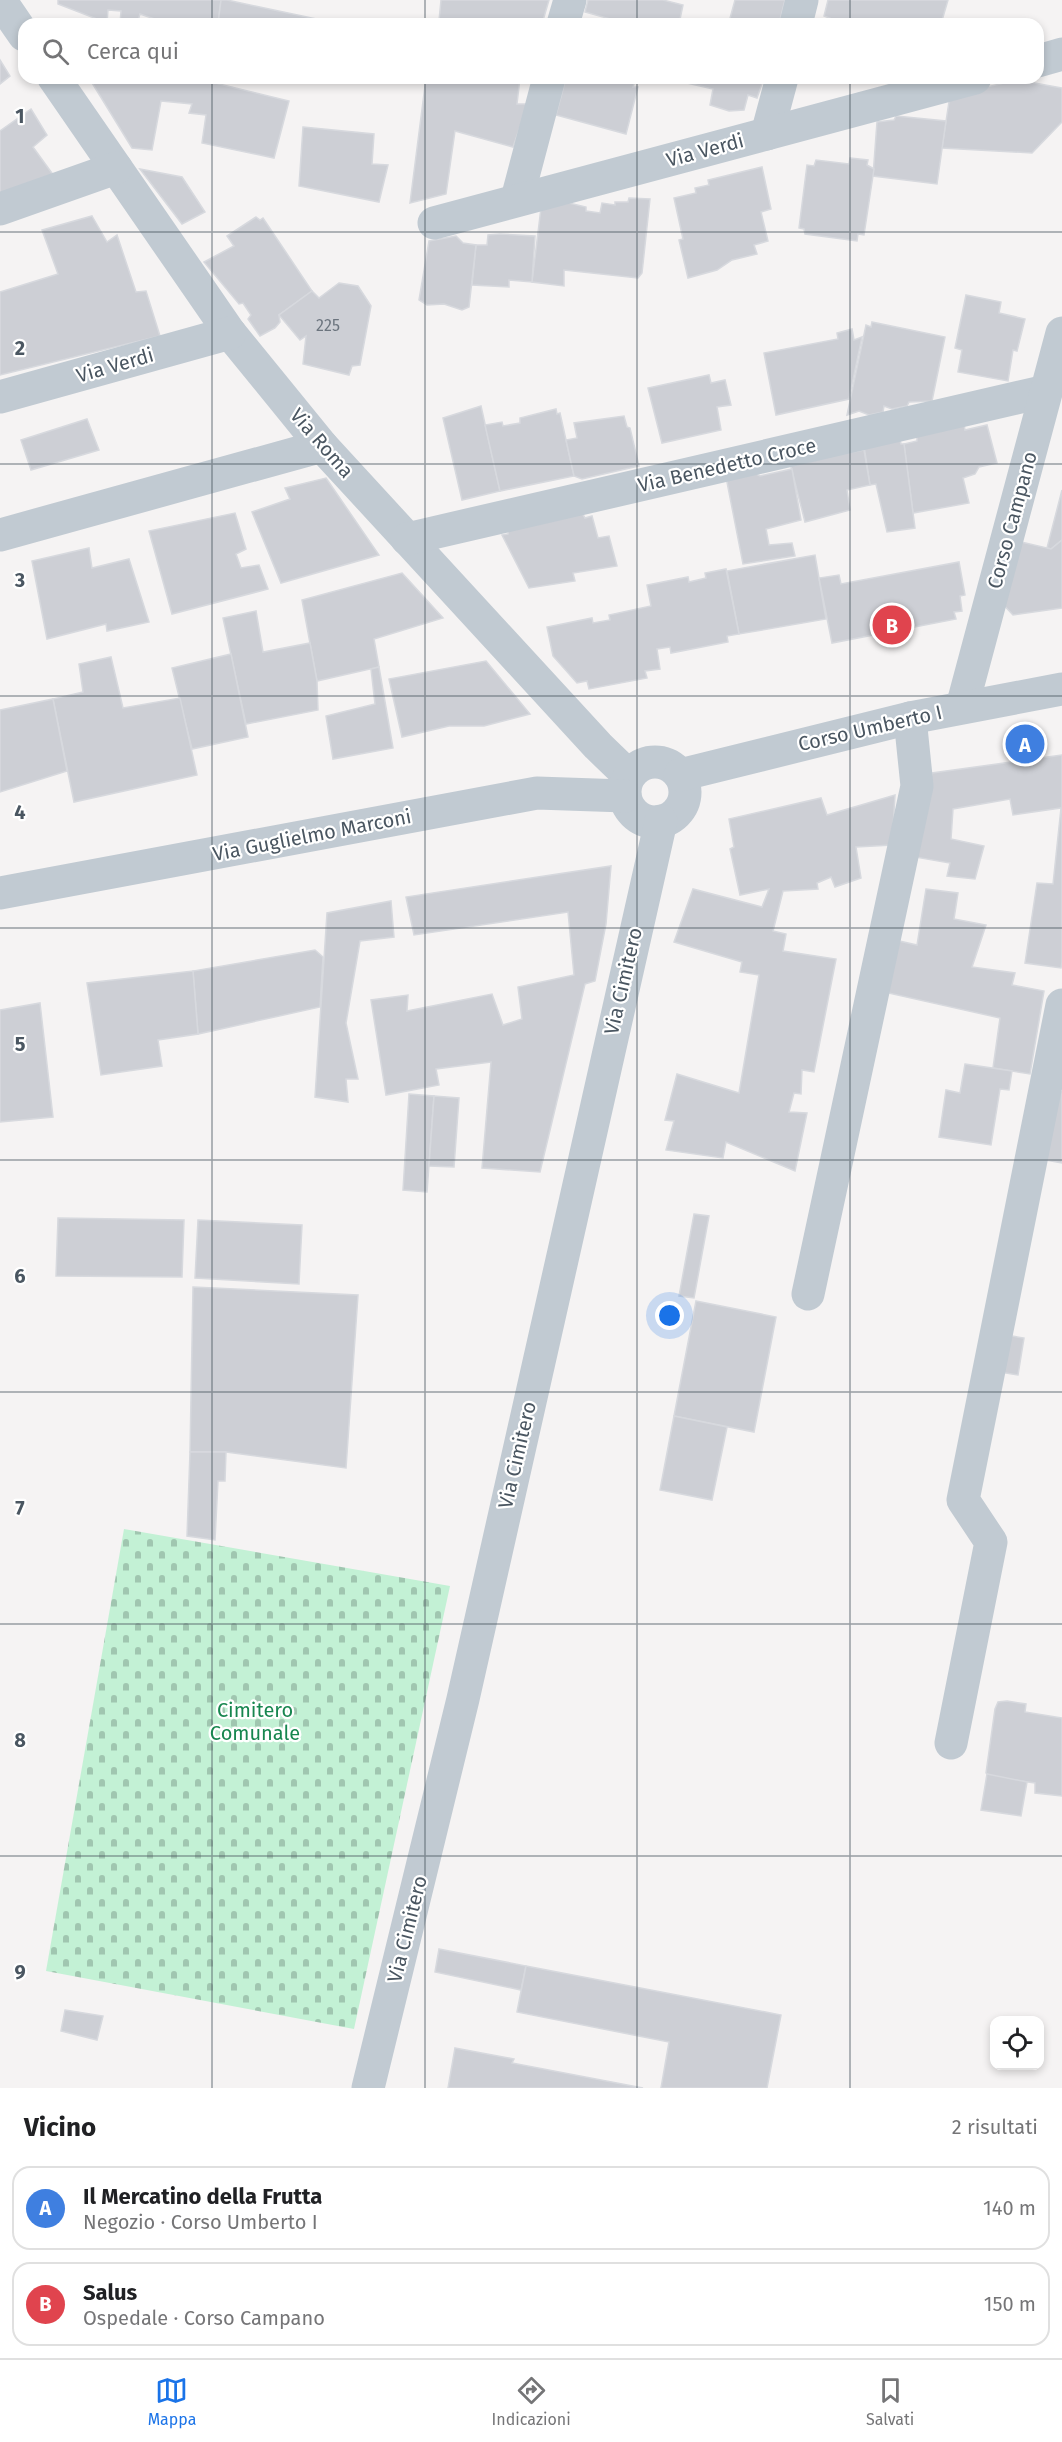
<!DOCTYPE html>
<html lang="it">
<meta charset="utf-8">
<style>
:root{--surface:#fff;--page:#f2f2f2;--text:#202124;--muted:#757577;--line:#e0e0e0;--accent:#1a73e8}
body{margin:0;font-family:"Fira Sans",sans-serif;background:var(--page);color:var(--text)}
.controls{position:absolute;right:18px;bottom:18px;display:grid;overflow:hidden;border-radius:12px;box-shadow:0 3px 9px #0003}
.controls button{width:54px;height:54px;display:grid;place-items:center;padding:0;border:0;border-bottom:2px solid var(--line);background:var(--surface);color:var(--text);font:30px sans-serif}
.you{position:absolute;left:670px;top:1316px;width:21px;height:21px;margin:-15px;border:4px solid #fff;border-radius:50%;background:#1a73e8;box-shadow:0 0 0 9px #1a73e833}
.badge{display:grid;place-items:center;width:39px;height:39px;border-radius:50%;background:var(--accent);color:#fff;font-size:20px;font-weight:700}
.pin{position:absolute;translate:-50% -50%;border:3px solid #fff;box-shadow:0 2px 6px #0006}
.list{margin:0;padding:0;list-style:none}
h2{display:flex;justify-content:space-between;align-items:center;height:78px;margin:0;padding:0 24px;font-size:26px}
h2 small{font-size:20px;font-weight:400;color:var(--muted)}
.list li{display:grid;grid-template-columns:39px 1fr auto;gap:18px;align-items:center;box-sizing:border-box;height:84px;margin:0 12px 12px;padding:0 12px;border:2px solid var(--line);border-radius:18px}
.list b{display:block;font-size:22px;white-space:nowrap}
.list p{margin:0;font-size:20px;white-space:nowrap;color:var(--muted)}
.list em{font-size:20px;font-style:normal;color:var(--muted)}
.icon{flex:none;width:33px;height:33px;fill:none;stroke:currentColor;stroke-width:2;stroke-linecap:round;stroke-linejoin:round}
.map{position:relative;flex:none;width:1062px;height:2088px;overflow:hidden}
.search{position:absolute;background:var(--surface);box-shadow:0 3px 9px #0003;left:18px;right:18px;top:18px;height:66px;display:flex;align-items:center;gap:15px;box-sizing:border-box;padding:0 21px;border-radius:18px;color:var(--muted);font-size:22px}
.sheet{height:270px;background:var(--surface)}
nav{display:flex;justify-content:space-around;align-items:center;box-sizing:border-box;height:84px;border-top:2px solid var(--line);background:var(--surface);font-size:16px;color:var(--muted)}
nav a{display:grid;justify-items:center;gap:3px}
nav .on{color:var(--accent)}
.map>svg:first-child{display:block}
.cemetery{fill:url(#cemetery-stones)}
.building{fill:#cdcfd5;stroke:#d7d9de;stroke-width:1.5}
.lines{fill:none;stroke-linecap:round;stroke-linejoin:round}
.minor{stroke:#c1cad2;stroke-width:33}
.grid{fill:none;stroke:#4a5661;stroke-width:1.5;stroke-opacity:0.55}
.labels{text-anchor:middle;stroke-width:4.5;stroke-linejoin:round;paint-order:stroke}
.number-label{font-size:16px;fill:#6b747e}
.street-label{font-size:20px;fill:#4a5661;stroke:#fff}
.park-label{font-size:20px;fill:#17864f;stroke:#fff}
.grid-label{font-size:20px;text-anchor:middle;font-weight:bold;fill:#4a5661;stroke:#fff;stroke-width:4.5;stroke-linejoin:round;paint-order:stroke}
</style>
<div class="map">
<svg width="1062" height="2088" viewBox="0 0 1062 2088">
<defs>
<pattern id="cemetery-stones" width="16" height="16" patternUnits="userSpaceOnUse" patternTransform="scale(1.5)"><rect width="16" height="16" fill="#c3f1d5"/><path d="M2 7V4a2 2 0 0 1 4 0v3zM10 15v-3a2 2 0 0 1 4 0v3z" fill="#a0c6b0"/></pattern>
</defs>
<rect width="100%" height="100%" fill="#f5f3f3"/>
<path class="cemetery" d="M124,1529L450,1586L354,2029L46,1971Z"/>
<g class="building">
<path d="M58,0H221L218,24H169L140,14L137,24H120L121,11L108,10L107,23L58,4Z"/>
<path d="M221,0H227L340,24H218Z"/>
<path d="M441,0H549L542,24H450L439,21Z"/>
<path d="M588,0H663L683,5L679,24H628L585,12Z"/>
<path d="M735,0H785L779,24H716L717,19L729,22Z"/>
<path d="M828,0H948L941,24H845L824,16Z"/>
<path d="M0,60L10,76L0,84Z"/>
<path d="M89,78H195L289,101L274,158L202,143L206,115L189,113L192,104L161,101L152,150L132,148Z"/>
<path d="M426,78H520L517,104H528L513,147L455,131L446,194L410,203Z"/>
<path d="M566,78H636L633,87H638L626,134L556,115Z"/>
<path d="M682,78H764L757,98L748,95L744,110L729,111L710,105L713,89L683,82Z"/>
<path d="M1018,80L1062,88V122L1032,153L942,148L950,95Z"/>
<path d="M31,109L47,135L33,147L54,176L0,198V131Z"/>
<path d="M896,116L946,121L937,184L873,176L877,122L894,120Z"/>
<path d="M303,127L374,134L372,164L388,165L379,202L299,186Z"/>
<path d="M850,158L868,160L867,165L874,169L864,235L858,234L857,241L805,234L804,229L799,228L807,165L814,166L816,160L849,164Z"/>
<path d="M762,167L771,209L761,212L768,241L754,245L757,254L732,260L717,270L688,278L679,240L683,239L674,198L696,193L695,188L709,185L708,180Z"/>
<path d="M140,169L182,177L205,212L182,224Z"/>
<path d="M629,198L650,199L642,273L638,278L564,270V286L532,282L541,208L569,203L586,207V211L600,213L602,203L615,205V202H628Z"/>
<path d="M92,216L107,242L117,235L136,292L146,291L160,336L0,375V292L58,274L42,230Z"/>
<path d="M256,217L260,220L263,218L312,291L279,315L280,322L275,328L260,336L248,319L251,315L243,303L239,304L204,262L234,246L227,236Z"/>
<path d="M500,234L535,236L532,282L509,280V287L472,285L476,245H487L488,235Z"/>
<path d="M456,236L463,243L476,245L469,307L462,310L444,304L427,305L419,300L429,241Z"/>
<path d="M339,283L358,286L371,306L360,365L352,366L349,375L303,364L306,336L300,340L279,315L312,291L319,298Z"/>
<path d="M966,295L1001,302L999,313L1025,319L1017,351L1013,350L1008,381L958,372L962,350L955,348Z"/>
<path d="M872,322L945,337L932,401L909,402L907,406L892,409L884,406L883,412L869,415L859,411L847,415L866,325L871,327Z"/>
<path d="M852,329L854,340L862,337L849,399L776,415L764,353L838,339L837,333Z"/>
<path d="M709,375L711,383L725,380L731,405L717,407L721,430L662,443L648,388Z"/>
<path d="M481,406L500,491L462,500L443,418Z"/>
<path d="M556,409L557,414L560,413L574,476L500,491L485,425L502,422L503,426L520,423V418Z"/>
<path d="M624,416L627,427L630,428L639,466L582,479L574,476L566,440L577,438L574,423Z"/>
<path d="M87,419L99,450L31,470L21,440Z"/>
<path d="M964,424L965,430L987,425L997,463L979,467L975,474L963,478L969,503L913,513L904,444L917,441V435Z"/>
<path d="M900,440L901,444H904L915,528L887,532L876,484L870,485L864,446Z"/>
<path d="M864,450L870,485L847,490L850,510L805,522L790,463Z"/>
<path d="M792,469L801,520L766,529L769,545L792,543L795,556L743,564L726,477L752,472L760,476Z"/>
<path d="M326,478L379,555L281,583L252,512L290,499L285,488Z"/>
<path d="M1062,490V540L1051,549L1047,548Z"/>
<path d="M235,513L246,549L236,554L241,568L259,565L268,589L172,614L149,531Z"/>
<path d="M582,513L585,518L592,516L598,538L609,536L617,566L573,573L575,581L529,588L502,535L508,534L509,529Z"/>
<path d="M1013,540L1051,549L1062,540V608L1013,615L998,599Z"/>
<path d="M89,548L92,568L129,559L149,622L107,631L106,624L47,639L32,561Z"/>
<path d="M815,555L826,619L739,634L727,571Z"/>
<path d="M959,562L965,595L960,596L962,611L954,612L956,619L832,643L819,578L839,575L841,584Z"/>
<path d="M726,569L739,634L727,636L728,642L671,653L670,647L657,649L660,669L645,671L647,678L589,689L587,681L577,683L553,656L547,627L592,618L593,623L610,620L609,615L651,606L647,585L688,577L689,582L706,578L705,573Z"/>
<path d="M402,573L443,618L374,639L379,667L317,681L302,600Z"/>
<path d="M256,611L263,652L310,643L317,681L318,710L246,724L223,618Z"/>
<path d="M231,654L248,737L192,749L172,668Z"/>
<path d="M111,657L123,708L180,698L197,775L74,802L53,699L83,692L79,664Z"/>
<path d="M486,661L530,714L484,726H449L402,737L389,679Z"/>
<path d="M379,667L393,748L333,759L326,716L375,704L371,669Z"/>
<path d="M53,699L67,771L0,792V710Z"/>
<path d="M1062,755V962L1061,968L1025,963L1037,883L1053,884L1061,808L1013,815L1010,799L953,809L951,839L984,846L975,879L947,876L950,863L915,857L932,773Z"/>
<path d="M895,795L892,845L856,847L861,878L835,887L831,877L817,883L818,889L783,891L773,931L786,934L783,951L836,959L814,1072L802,1070L801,1094L794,1093L789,1112L807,1113L795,1171L726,1142L723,1158L666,1150L674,1121L665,1120L677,1074L739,1093L759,975L740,972L742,962L674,942L693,889L762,907L769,889L740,895L730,849L734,847L729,819L821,798L827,815Z"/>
<path d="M611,866L606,924L595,981L585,984L540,1172L482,1168L491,1062L436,1069L439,1085L386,1095L371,1000L408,995L407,1011L492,994L503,1025L522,1019L518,987L574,975L568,912L414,935L406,897Z"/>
<path d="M926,889L958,893L954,919L986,925L972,967L1015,973L1012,985L1044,991L1030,1074L993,1068L1000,1018L884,992L899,941L917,945Z"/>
<path d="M391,901L394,937L360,941L346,1023L358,1079H346L348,1102L315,1097L327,913Z"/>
<path d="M315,950L323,957L320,1007L198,1034L193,971Z"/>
<path d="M193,971L198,1034L158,1040L162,1066L101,1075L87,983Z"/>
<path d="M40,1003L53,1117L0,1122V1010Z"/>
<path d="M965,1064L1012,1071L1009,1090L1000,1089L991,1145L939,1137L946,1090L960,1093Z"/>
<path d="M1058,1091L1062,1092V1163L1045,1160Z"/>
<path d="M409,1094L434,1096L427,1192L403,1190Z"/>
<path d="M434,1096L459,1098L454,1167L429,1166Z"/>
<path d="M694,1214L709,1216L694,1298L679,1296Z"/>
<path d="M58,1218L184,1220L182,1277L56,1276Z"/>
<path d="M198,1220L302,1225L299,1284L195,1278Z"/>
<path d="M193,1287L358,1295L346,1468L226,1452H190Z"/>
<path d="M696,1301L776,1317L754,1432L674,1416Z"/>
<path d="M1006,1335L1024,1338L1018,1375L999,1372Z"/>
<path d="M674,1416L727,1427L712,1500L660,1490Z"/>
<path d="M190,1452H226L225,1481H218L215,1540L187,1536Z"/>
<path d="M1007,1701L1026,1704L1025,1712L1062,1718V1796L1035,1793V1783L992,1777L986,1773L995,1709L998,1702Z"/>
<path d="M987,1774L1027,1782L1021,1816L981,1810Z"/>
<path d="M439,1949L526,1966L521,1990L435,1972Z"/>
<path d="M526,1966L781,2015L767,2088H661L669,2042L517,2012Z"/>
<path d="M65,2010L103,2016L97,2040L61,2031Z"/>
<path d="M455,2048L514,2059L512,2063L643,2088H448Z"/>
</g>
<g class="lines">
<g class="minor">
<path d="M0,0L24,35"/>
<path d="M563,24L570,0"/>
<path d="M796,24L802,0"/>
<path d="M1038,61L1062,54"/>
<path d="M54,78L230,333L322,446L598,746L629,776"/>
<path d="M767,134L782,78"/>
<path d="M517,199L549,78"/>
<path d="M0,209L116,168"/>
<path d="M434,223L975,78"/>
<path d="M0,397L230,333"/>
<path d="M0,535L322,446"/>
<path d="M407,539L1046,391"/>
<path d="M962,707L1062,333"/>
<circle cx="655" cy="792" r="30"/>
<path d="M680,775L910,718L1062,689"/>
<path d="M0,893L537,793L625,796"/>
<path d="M808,1294L917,786L910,718"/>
<path d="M951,1743L991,1542L963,1500L1062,1005"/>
<path d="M368,2088L463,1699L661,821"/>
</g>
</g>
<path class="grid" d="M212,0V24M425,0V24M637,0V24M850,0V24M212,78V2088M425,78V2088M637,78V2088M850,78V2088M0,232H1062M0,464H1062M0,696H1062M0,928H1062M0,1160H1062M0,1392H1062M0,1624H1062M0,1856H1062"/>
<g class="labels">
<g class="number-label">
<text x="328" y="331">225</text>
</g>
<g class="street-label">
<text transform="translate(705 150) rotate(-15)" y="7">Via Verdi</text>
<text transform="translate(115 365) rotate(-16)" y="7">Via Verdi</text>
<text transform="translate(322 443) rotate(49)" y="7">Via Roma</text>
<text transform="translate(727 465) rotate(-13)" y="7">Via Benedetto Croce</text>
<text transform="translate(1012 520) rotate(-75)" y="7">Corso Campano</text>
<text transform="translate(870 728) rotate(-13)" y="7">Corso Umberto I</text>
<text transform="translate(312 835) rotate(-11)" y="7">Via Guglielmo Marconi</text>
<text transform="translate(623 981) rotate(-77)" y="7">Via Cimitero</text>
<text transform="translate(517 1455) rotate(-77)" y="7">Via Cimitero</text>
<text transform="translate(407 1929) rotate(-76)" y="7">Via Cimitero</text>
</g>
<g class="park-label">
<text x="255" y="1717">Cimitero<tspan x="255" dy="23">Comunale</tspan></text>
</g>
</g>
<g class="grid-label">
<text x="20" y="123">1</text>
<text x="20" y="355">2</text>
<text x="20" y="587">3</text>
<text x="20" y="819">4</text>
<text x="20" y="1051">5</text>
<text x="20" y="1283">6</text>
<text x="20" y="1515">7</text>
<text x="20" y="1747">8</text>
<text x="20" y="1979">9</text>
</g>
</svg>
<div class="controls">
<button><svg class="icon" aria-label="locate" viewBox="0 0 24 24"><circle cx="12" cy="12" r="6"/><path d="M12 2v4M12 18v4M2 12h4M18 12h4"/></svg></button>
</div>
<div class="you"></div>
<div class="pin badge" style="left:1025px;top:744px;background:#3f7fe0">A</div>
<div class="pin badge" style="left:892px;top:625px;background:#e0444e">B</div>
<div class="search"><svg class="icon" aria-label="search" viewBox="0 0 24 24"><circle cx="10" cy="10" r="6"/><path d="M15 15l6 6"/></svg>Cerca qui</div>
</div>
<section class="sheet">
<h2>Vicino<small>2 risultati</small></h2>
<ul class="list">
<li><span class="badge" style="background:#3f7fe0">A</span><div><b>Il Mercatino della Frutta</b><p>Negozio · Corso Umberto I</p></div><em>140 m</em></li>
<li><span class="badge" style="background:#e0444e">B</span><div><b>Salus</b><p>Ospedale · Corso Campano</p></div><em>150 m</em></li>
</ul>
</section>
<nav>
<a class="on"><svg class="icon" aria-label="map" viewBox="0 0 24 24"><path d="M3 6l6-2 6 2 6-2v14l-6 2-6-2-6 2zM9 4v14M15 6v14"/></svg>Mappa</a>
<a><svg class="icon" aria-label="directions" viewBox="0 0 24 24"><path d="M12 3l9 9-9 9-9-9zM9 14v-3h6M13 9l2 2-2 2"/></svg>Indicazioni</a>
<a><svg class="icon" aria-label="saved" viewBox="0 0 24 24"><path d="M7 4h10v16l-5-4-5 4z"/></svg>Salvati</a>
</nav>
